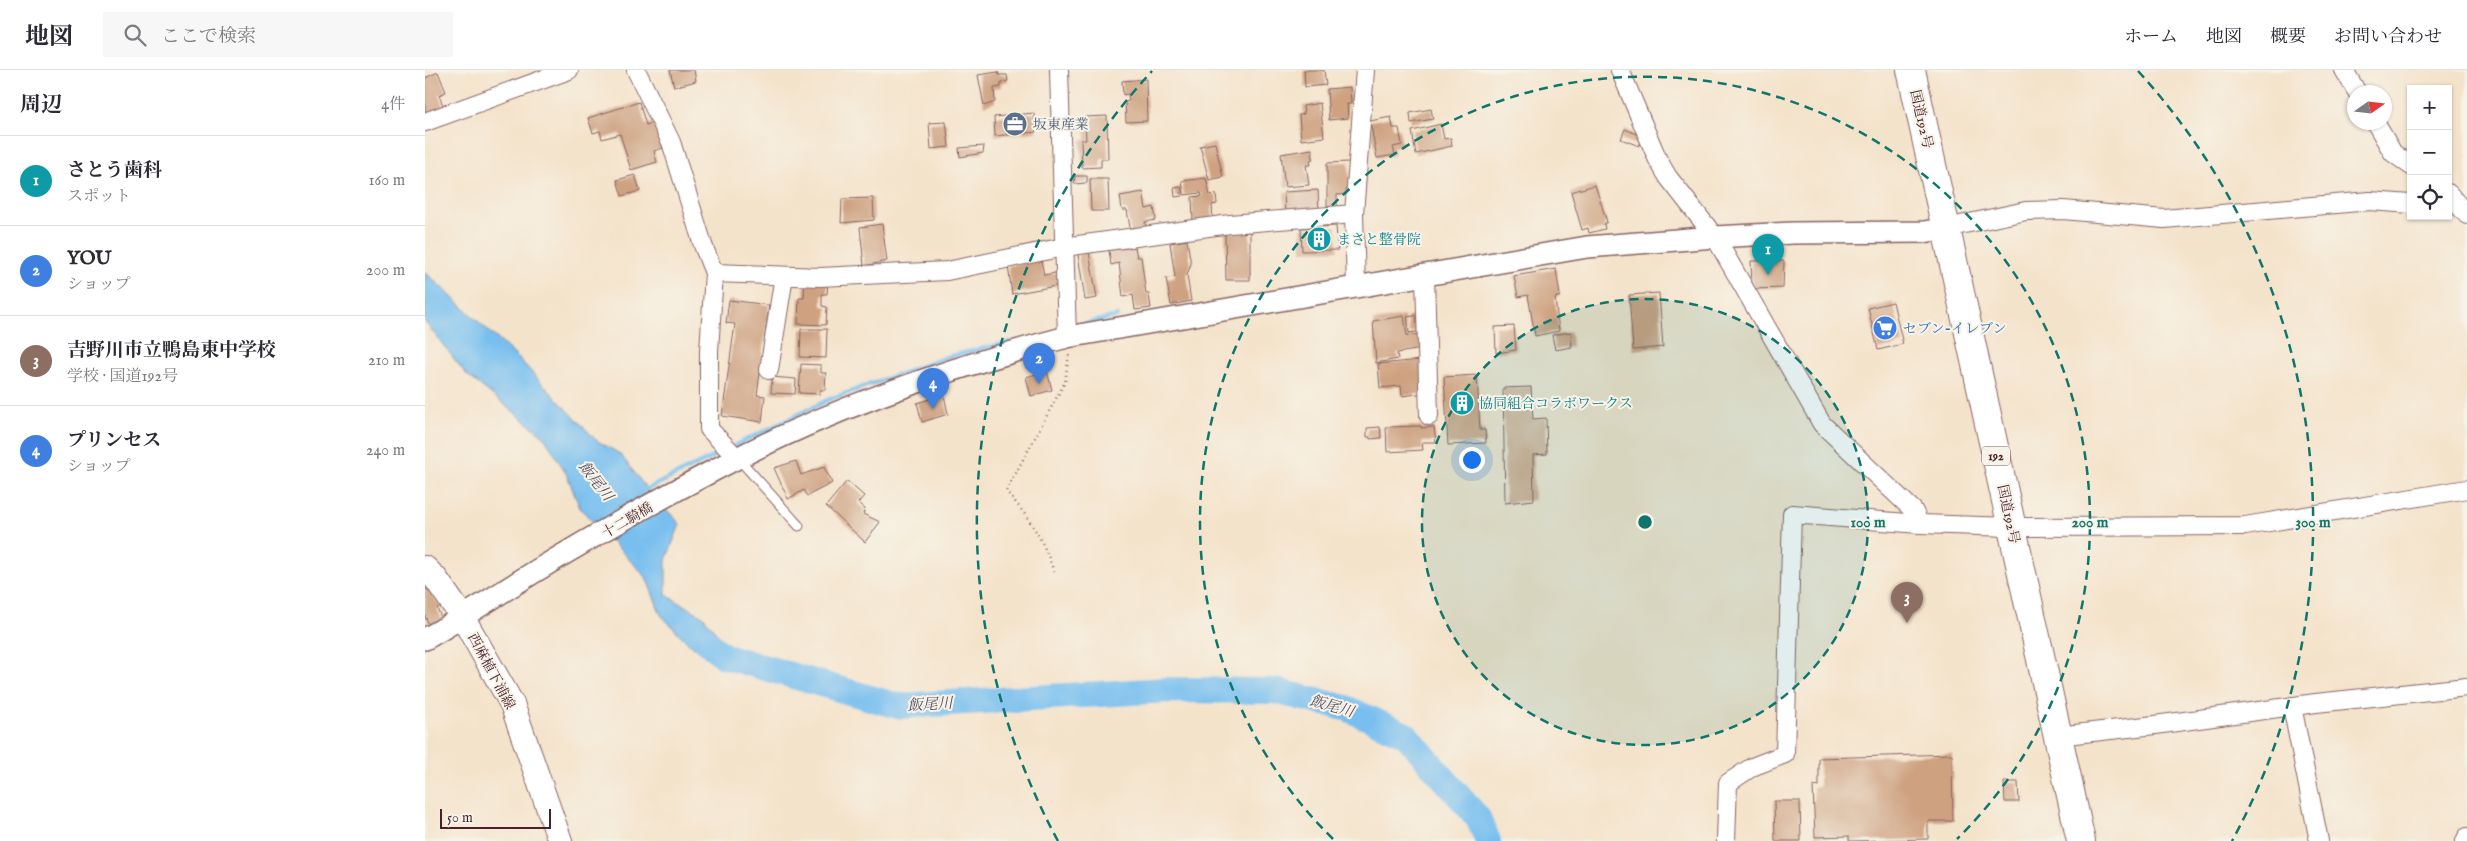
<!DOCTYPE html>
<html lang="ja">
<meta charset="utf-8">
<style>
:root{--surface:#fff;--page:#f7f7f7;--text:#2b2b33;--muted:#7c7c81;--line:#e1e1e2;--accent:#2563eb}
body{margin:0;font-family:"IM FELL English","Noto Serif JP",serif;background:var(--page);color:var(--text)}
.controls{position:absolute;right:15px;top:15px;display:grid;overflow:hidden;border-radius:0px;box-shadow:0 1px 4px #0004}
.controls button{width:45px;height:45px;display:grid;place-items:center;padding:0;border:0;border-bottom:1px solid var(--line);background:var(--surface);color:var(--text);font:25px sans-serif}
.compass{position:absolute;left:1922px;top:15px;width:45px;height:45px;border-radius:50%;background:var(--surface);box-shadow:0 1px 4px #0004;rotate:76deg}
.scale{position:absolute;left:15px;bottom:12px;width:111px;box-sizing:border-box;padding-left:5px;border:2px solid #4a1f2b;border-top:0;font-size:14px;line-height:18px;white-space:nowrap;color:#4a1f2b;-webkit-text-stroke:4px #f7f3e8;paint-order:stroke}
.you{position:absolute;left:1046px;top:389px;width:18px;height:18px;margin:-12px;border:4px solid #fff;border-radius:50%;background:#1a73e8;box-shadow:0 0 0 8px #1a73e833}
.badge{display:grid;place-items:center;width:32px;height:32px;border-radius:50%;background:var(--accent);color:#fff;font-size:16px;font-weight:700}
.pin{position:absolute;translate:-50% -41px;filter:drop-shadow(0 1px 2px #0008)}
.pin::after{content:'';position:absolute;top:26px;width:18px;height:15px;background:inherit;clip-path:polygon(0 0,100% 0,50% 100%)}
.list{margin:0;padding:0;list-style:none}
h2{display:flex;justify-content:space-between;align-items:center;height:65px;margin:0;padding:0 20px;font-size:21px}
h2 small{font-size:16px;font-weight:400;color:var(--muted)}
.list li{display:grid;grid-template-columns:32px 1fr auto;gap:15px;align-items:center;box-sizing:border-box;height:90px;padding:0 20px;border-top:1px solid var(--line)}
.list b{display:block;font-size:19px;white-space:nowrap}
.list p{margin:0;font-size:16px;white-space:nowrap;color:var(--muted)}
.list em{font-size:16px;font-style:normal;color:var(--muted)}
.icon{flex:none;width:28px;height:28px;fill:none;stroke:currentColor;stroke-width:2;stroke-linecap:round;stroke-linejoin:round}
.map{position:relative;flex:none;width:2042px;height:771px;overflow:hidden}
header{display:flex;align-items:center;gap:30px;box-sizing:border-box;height:70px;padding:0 25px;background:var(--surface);border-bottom:1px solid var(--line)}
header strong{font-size:24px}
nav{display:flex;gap:28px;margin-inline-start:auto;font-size:18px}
.search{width:350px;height:45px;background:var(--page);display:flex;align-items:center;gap:12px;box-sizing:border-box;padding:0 18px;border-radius:0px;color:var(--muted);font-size:19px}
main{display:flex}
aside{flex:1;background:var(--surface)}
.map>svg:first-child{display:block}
.water{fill:#78bfef;stroke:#616f8d}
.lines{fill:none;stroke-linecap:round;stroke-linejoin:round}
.stream{stroke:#78bfef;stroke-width:4.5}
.river{stroke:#78bfef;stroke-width:26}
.building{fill:#cea281}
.service-casing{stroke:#866463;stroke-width:11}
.minor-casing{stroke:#866463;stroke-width:20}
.tertiary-casing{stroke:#866463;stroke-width:24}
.secondary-casing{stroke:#866463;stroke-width:26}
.trunk-casing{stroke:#866463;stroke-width:30}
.path{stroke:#866463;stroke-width:2.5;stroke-dasharray:1 4;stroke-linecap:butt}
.service{stroke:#fff;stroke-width:9}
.minor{stroke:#fff;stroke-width:18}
.tertiary{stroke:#fff;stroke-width:21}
.secondary{stroke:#fff;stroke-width:24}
.trunk{stroke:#fff;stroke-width:28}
.ring{fill:none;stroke:#0f766e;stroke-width:2.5;stroke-dasharray:9 6}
.labels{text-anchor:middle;stroke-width:4;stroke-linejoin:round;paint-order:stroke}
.shield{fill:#f7f3e8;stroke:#7e5f64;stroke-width:1}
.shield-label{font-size:12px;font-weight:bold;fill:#4a1f2b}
.street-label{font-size:14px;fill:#4a1f2b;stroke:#f7f3e8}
.service-label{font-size:14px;fill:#4e5e75;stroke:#f7f3e8;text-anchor:start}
.culture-label{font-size:14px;fill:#0d838f;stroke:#f7f3e8;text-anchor:start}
.shop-label{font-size:14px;fill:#366cbe;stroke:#f7f3e8;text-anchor:start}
.water-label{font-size:15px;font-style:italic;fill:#584f66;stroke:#f7f3e8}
.centre{fill:#0f766e;stroke:#f7f3e8;stroke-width:2.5}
.ring-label{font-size:15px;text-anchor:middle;font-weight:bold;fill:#0f766e;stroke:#f7f3e8;stroke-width:4;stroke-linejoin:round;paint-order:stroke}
</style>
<header>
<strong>地図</strong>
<div class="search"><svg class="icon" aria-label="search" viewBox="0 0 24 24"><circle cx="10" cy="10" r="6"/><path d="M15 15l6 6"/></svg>ここで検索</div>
<nav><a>ホーム</a><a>地図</a><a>概要</a><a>お問い合わせ</a></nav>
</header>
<main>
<aside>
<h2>周辺<small>4件</small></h2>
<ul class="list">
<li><span class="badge" style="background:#0f9aa8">1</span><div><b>さとう歯科</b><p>スポット</p></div><em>160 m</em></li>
<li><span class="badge" style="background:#3f7fe0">2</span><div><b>YOU</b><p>ショップ</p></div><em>200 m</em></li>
<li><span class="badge" style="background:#8d6e63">3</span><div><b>吉野川市立鴨島東中学校</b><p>学校 · 国道192号</p></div><em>210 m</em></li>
<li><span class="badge" style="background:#3f7fe0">4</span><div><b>プリンセス</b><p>ショップ</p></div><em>240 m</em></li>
</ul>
</aside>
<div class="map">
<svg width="2042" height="771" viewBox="0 0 2042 771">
<rect width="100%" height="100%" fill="#f7f3e8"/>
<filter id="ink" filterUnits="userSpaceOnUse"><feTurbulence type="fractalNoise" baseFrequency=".02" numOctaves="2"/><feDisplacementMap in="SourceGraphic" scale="10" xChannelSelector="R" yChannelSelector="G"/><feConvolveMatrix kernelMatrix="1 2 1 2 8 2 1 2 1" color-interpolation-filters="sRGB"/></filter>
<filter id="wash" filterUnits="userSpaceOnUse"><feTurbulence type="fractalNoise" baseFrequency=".0096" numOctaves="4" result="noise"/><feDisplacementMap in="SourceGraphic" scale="20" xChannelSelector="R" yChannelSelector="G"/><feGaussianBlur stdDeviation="1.12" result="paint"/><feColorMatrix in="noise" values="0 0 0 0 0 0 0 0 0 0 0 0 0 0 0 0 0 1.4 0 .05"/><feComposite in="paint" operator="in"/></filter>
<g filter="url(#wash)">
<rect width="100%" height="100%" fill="#f4e3cb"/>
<path class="water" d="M0,202L94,289L171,370L195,384L222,419L255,454L241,490V525L278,546L318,596L265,575L236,545L221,507L155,438L142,405L119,366L41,304L0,252Z"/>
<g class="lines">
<g class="stream">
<path d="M660,254L692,246"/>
<path d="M307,377L405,329L522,287L586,272"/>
<path d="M222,419L300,381"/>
</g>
<path class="river" d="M283,573L299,586L473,636L743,620L850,621L921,638L981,665L1053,748L1063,771"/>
</g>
<g id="blocks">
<g class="building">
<path d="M245,0H269L271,11L249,17Z"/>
<path d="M879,0H899L901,15L880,17Z"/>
<path d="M13,2L21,22L14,25L19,38L0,44V8Z"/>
<path d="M573,2L574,5H582L583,11L576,13V17L569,18L570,32L559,36L553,5Z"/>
<path d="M721,9L722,51L701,52L700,32L704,31L703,24L698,25L697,11Z"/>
<path d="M925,17L926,34H922L923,48L904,50L902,19Z"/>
<path d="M214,32L221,55L230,52L238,78L229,81L232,92L206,100L195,64L177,69L175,61L168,63L163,48Z"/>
<path d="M895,33L899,67L876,70L874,45L879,44L878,36Z"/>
<path d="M1006,39L1008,49L986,53L985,43Z"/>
<path d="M609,43L611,62L570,66L569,47Z"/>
<path d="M682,46L683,89H676V97L657,98L656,70H661L660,47Z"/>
<path d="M966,47L968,58H974L977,75L968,77L970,85L952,88L945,51Z"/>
<path d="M521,52L524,77L506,79L504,53Z"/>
<path d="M1016,54L1019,69L1026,68L1027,76L991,84L987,61Z"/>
<path d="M1200,59L1218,67L1214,76L1196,69Z"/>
<path d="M790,73L798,107L784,110L775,76Z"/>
<path d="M559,76L558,83L535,87L534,78Z"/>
<path d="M887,79L888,89L885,90L886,95H881L884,115L860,117L856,84Z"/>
<path d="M924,92L925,124L912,125V137L902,138V93Z"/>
<path d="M210,105L215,121L197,126L192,110Z"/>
<path d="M650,106H662V113L649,114Z"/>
<path d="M781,108L785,125L791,124L792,134L787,135L788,150L768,152L767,127L777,126L776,123L759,125L757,111Z"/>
<path d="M665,109H683L684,141H666Z"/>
<path d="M1170,115L1182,152L1179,154L1180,159L1164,163L1163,158L1157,160L1146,122Z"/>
<path d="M756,117L757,126L750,127L749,118Z"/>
<path d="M893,120L894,141L860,143L859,122Z"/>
<path d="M718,122L721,139L729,137L731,150L720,152L722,163L706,164L702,140H697L695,126Z"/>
<path d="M448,128L449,150L416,153L417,129Z"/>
<path d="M457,154L462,191L439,196L435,157Z"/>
<path d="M911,156L913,180L877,181L876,158Z"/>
<path d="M800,162H825V210H801Z"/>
<path d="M762,170L766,194L762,205L766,231L746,235L741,208L750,207L745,173Z"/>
<path d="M710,177L712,187H716L721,224H724L726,238L710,240L708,225L698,227L694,193L686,195L684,180Z"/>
<path d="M664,182L672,228L660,230L653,184Z"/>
<path d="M616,190L619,205L635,202L636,215L587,224L583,196Z"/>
<path d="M1326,191H1359L1358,218L1327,219Z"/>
<path d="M1131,199L1135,226L1130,228L1134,261L1110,266L1103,225L1093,227L1089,206Z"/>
<path d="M380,210L403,211L402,224H397V236L402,237L401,255L373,254L374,228H379Z"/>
<path d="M1234,223L1238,277L1208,280L1204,225Z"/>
<path d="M304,230L344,235L332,325L340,326L337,352L297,346L310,254L301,253Z"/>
<path d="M1468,232L1478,274L1453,280L1443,238Z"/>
<path d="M995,245L997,261L984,263L982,247Z"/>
<path d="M979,246L982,266L995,264L997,279L972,283L973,289L951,293L948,251Z"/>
<path d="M1089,256L1091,280L1071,283L1070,257Z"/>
<path d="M376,259H402L401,288L375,287Z"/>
<path d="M1146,262L1147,277L1130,280L1127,265Z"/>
<path d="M997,290L1000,323L977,326L976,316L955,318L953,294Z"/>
<path d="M376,294L396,295V303H401L400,320H395V324L374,323Z"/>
<path d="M622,301L627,320L606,326L601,307Z"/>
<path d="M1052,305L1055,360H1060L1061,373L1023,375L1019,307Z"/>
<path d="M347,307L371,309L370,324L346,323Z"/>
<path d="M1106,317L1108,349L1121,348L1122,384L1108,385L1109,430L1080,433L1078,318Z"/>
<path d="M519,325L523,344L497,352L492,333Z"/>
<path d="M996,356V358L1009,357L1011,372H997L998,380L962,382L961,357Z"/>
<path d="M955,357L956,368L945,369V367H942V358Z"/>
<path d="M371,391L376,405L399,397L407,413L382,426L379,420L363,429L349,398Z"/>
<path d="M422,411L439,426L433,433L440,439L438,444L455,452L440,472L401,436Z"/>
<path d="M0,517L16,536L12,538L18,552L6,559L0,546Z"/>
<path d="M1527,684L1528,751H1503V769L1424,771V766L1390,767L1388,717L1394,716V688Z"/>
<path d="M1579,712H1593L1594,732H1580Z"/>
<path d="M1349,731H1375L1376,771H1350Z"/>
</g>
</g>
</g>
<g filter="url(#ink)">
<use href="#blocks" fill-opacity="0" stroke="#866463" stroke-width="1"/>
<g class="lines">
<defs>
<path id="service" d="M313,388L374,456"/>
<g id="minor">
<path d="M211,0L246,72L278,175L289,203L284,281V359L312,388"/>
<path d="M634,0L642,267"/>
<path d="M1195,0L1233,90L1243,107L1290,167L1397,354L1488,440L1495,454L1586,457L1820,456L2042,419"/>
<path d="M1919,0L1932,22"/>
<path d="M0,52L144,0"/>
<path d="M1950,52L1968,83L1986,96"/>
<path d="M2023,123L2042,145"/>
<path d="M1521,158L1601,141L1638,140L1739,149L1945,131L1986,134"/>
<path d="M289,203L395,207L522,201L639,177L805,154L929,144"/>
<path d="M1000,207L1004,346"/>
<path d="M931,218L929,144L940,0"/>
<path d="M344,300L359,206"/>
<path d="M1867,636L1894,771"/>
<path d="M1632,666L1730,655L1891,633L2042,617"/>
<path d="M1301,771L1303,713L1327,697L1360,684L1367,444L1495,454"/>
<path d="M2040,771L2042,767"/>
</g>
<path id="tertiary" d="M0,569C36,549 70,526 106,504C168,466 232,430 297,396C406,338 523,298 642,267L1162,177L1290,167L1368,163L1499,162L1521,158"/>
<path id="secondary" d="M0,498L11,509L38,548L87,634L135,771"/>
<path id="trunk" d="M1486,0L1656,771"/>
</defs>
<use href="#service" class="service-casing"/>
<use href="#minor" class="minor-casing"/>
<use href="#tertiary" class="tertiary-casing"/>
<use href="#secondary" class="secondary-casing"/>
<use href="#trunk" class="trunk-casing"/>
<path class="path" d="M629,502C617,467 605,449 581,421L640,312L644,284"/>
<use href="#service" class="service"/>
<use href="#minor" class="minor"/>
<use href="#tertiary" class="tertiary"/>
<use href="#secondary" class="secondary"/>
<use href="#trunk" class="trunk"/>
</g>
</g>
<circle cx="1220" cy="452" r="223" fill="#0f766e" fill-opacity=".12"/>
<g class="ring">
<circle cx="1220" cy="452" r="223"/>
<path d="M908 769A445 445 0 1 1 1532 769"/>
<path d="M633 771A668 668 0 0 1 727 1M1713 1A668 668 0 0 1 1807 771"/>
</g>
<defs>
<symbol id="office-disc" viewBox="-11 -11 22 22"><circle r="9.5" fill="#5c6f8a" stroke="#f7f3e8"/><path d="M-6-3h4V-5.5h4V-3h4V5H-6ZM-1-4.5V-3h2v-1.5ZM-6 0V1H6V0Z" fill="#fff"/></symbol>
<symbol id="building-disc" viewBox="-11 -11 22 22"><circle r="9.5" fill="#0f9aa8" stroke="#f7f3e8"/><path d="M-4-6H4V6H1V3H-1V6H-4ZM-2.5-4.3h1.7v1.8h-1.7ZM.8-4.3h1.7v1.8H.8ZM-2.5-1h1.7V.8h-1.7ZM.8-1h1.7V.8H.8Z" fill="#fff"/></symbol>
<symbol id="supermarket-disc" viewBox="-11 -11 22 22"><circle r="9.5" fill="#3f7fe0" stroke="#f7f3e8"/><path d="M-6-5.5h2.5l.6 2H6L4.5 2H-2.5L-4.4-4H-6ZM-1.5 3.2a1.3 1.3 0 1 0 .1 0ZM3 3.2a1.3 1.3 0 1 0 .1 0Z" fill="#fff"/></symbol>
</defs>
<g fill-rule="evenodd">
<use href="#office-disc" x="576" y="40" width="28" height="28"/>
<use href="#building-disc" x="880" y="155" width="28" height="28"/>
<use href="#supermarket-disc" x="1446" y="244" width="28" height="28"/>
<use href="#building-disc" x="1023" y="319" width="28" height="28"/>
</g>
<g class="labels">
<rect class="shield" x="1557" y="376.5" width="28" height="19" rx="4"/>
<g class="shield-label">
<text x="1571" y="390">192</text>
</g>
<g class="street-label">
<text transform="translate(1497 49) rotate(77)" y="5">国道192号</text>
<text transform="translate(1584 444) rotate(78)" y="5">国道192号</text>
<text transform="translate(202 450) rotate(-30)" y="5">十二騎橋</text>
<text transform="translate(67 601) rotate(62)" y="5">西麻植下浦線</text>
</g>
<g class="service-label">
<text x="608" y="59">坂東産業</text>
</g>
<g class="culture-label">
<text x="912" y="174">まさと整骨院</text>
<text x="1054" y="338">協同組合コラボワークス</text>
</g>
<g class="shop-label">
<text x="1478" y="263">セブン-イレブン</text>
</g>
<g class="water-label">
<text transform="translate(171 411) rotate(52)" y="5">飯尾川</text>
<text transform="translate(505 634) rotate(-3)" y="5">飯尾川</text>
<text transform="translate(907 636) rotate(16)" y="5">飯尾川</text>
</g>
</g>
<circle cx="1220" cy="452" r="8" class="centre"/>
<g class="ring-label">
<text x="1443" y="457">100 m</text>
<text x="1665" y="457">200 m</text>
<text x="1888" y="457">300 m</text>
</g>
</svg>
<div class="controls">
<button>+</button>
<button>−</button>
<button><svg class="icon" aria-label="locate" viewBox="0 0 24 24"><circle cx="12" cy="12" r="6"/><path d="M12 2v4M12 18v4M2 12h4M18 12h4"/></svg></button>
</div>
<svg class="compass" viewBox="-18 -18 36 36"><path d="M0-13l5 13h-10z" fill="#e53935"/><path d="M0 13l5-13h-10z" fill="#7c7c81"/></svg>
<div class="scale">50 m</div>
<div class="you"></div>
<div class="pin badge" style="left:1343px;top:205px;background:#0f9aa8">1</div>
<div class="pin badge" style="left:614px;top:314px;background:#3f7fe0">2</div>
<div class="pin badge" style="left:1482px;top:553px;background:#8d6e63">3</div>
<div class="pin badge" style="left:508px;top:339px;background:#3f7fe0">4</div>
</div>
</main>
